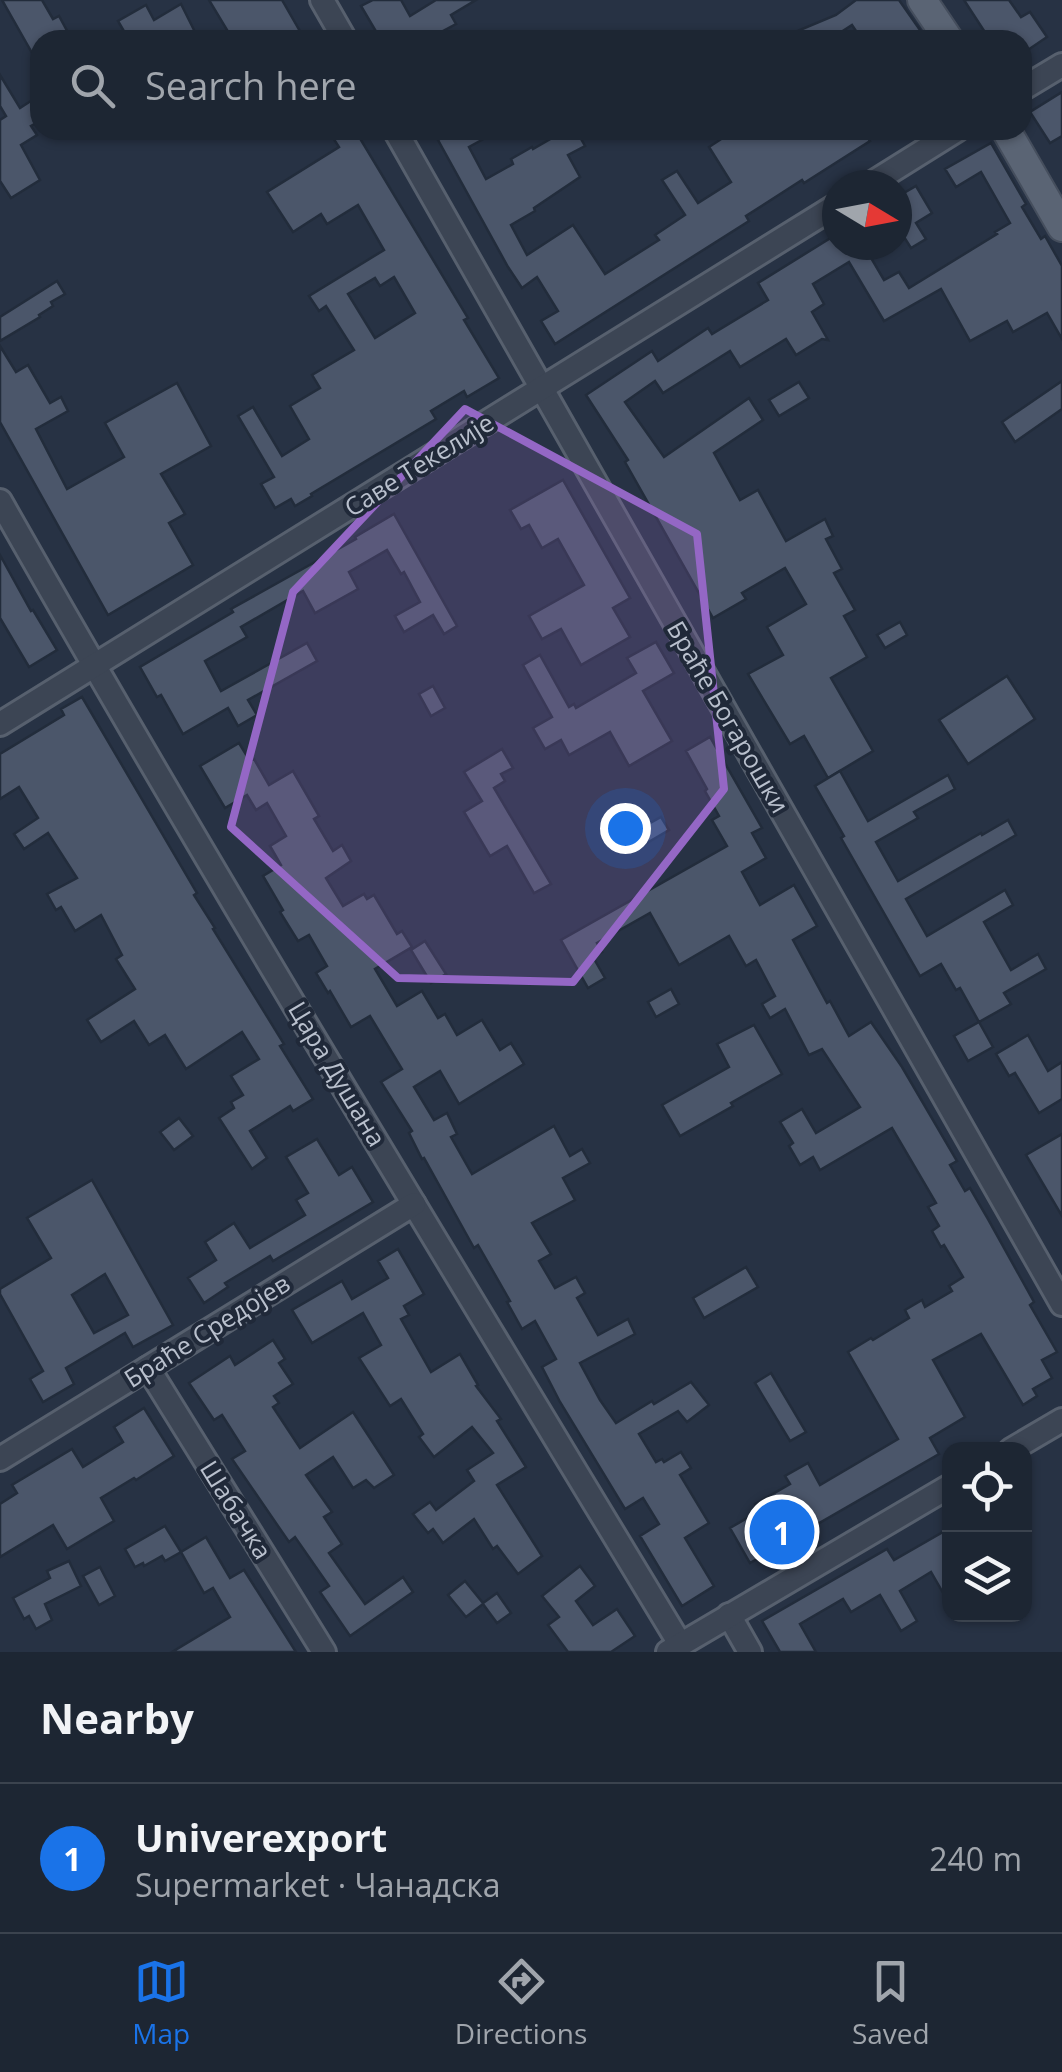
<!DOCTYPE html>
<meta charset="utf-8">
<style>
:root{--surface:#1d2633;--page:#252e3b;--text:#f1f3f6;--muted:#a0a5ac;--line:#3b434e;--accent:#1a73e8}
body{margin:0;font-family:"Open Sans",sans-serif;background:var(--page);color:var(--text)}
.controls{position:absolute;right:30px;bottom:30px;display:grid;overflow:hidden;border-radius:20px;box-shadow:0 2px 8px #0004}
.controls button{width:90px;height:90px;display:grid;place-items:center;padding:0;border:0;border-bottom:2px solid var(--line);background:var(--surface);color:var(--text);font:50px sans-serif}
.compass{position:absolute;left:822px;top:170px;width:90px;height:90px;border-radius:50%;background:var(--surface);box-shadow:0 2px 8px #0004;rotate:100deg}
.you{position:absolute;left:625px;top:828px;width:35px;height:35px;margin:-25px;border:8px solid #fff;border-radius:50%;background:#1a73e8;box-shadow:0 0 0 15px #1a73e833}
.badge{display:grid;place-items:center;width:65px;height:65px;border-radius:50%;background:var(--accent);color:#fff;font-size:32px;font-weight:700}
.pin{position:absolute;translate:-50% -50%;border:5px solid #fff;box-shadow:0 2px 10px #0006}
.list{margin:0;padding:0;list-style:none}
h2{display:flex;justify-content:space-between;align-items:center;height:130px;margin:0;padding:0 40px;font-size:42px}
h2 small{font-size:32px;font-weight:400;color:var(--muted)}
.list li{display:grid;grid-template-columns:65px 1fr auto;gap:30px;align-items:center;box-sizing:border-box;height:150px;padding:0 40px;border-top:2px solid var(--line)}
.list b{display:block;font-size:38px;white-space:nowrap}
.list p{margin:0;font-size:32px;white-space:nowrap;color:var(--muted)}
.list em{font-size:32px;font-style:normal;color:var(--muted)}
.icon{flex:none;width:55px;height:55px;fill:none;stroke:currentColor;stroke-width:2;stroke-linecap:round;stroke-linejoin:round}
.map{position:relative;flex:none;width:1062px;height:1652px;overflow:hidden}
.search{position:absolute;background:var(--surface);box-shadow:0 2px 8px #0004;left:30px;right:30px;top:30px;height:110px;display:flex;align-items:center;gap:25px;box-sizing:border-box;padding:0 35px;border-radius:30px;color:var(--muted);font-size:38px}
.sheet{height:280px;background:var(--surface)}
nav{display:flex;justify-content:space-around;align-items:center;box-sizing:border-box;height:140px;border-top:2px solid var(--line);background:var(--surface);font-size:28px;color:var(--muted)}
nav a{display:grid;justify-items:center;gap:5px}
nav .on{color:var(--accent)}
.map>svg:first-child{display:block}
.building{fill:#4b566a;stroke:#222c3b;stroke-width:2.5;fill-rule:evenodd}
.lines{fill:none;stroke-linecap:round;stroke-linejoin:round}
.minor-casing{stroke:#57606e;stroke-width:28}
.major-casing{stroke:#454e5d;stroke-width:32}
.minor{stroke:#3c4554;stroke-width:22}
.major{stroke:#5a6474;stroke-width:28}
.marked{fill:#9467c5;fill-opacity:0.2;stroke:#9467c5;stroke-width:8;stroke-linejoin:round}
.labels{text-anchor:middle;stroke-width:8;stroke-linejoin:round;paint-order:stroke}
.street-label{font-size:25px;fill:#b9c0cd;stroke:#202939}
</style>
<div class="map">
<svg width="1062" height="1652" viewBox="0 0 1062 1652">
<rect width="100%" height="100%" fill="#273244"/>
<g class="building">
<path d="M2,0H42L53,19L59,16L72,40H40V67Z"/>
<path d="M209,0H282L305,40H233Z"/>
<path d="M373,0H401L410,16L436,0H476L451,15L456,24L426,40H381L361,6Z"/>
<path d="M856,0H899L927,40H862L852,25L835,36L833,33L817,40H776L836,15Z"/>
<path d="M964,0H1009L1021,17L1030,12L1047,37L1022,54V40H990Z"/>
<path d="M181,4L199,40H129L118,21L146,5L154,20Z"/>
<path d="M0,75L20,108L40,95V121L31,126L37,135L21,145L40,180L11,198L0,181V120L6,116L0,106Z"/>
<path d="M1062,92V136L1050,143L1030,112Z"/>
<path d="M328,130H355L468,318L464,320L499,378L467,397L464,391L431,411L436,419L311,494L312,496L295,506L291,499L275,508L261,484L274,477L238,416L253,407L282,456L309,439L290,406L320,388L312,375L354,350L326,306L319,311L309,296L384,250L358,205L327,224L321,214L293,232L267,192L339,147ZM394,277L415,313L375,338L348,294L375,278L380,286Z"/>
<path d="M456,130H500L469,147L486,179L513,164L511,159L532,147L533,149L566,130H576L585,146L568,155L580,177L534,208L535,211L511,225L527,255L573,225L605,274L659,240L655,235L685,215L662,180L677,171L698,203L731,182L709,147L735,130H863L870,141L804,183L802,180L746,216L749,221L555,344L541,321L558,311L537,277L522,288L508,267L438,140Z"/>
<path d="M991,143L1026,204L1022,207L1041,239L1045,236L1062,266V339L1047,313L1013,332L1007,321L970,341L941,289L884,321L849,262L813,284L824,304L812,312L828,340L822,339L796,355L786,339L740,367L730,351L663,393L655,381L625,402L664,457L749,398L763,420L714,453L740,500L758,490L786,541L825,519L833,536L826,539L842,569L834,573L855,610L844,616L867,657L831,678L873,751L828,778L804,736L790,744L748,674L783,655L767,627L806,604L785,568L742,593L746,599L713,618L625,462L628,460L586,395L652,351L658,361L708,328L712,334L768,300L758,283L837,234V245H877L867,251L884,280L899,272L909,288L997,234L995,232L1010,223L981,172L956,187L945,169Z"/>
<path d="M916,186L932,213L916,223L926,239L911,248L897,226V197Z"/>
<path d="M57,281L65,294L51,302L53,306L39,315L40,317L0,341V317Z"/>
<path d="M0,346L16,372L28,365L50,403L61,397L68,411L36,429L67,489L124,457L105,423L177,383L211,446L161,474L185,514L169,523L193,565L108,615L0,422Z"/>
<path d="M1062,381V409L1015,442L1002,422Z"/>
<path d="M799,382L809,398L779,416L769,400Z"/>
<path d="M563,480L630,598L613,608L630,637L581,665L561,629L542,639L529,616L584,585L558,539L542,548L529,525L521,529L510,510Z"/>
<path d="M394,514L457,626L444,634L433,615L404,632L395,616L420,602L404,572L401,574L387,550L349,572L358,589L315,613L303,591L241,627L247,637L205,661L221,691L307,643L317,661L248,700L257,715L238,726L228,708L183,734L161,695L157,697L140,667L233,612L231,609L356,539L355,537Z"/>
<path d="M0,555L31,611L33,610L57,650L29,667L0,618Z"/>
<path d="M900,622L907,635L885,648L877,635Z"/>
<path d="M656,642L674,673L643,691L672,741L629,766L610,732L569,755L561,740L545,749L533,728L552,717L523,665L540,655L569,707L574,704L576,708L636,673L627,658Z"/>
<path d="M1007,676L1035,719L968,764L939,720Z"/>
<path d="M433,686L445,708L431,716L419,694Z"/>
<path d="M82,697L197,893L194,895L215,928L213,929L284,1044L280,1046L313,1099L293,1111L290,1106L250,1131L267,1158L252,1169L219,1118L234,1108L231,1102L243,1095L231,1076L259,1059L242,1032L186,1069L165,1035L149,1045L134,1021L101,1042L87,1020L135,989L116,959L122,955L101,915L75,931L61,907L56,910L47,894L77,878L48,833L24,849L14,834L38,818L19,787L0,799V754L64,715L61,709Z"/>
<path d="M710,737L762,828L752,833L766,858L742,872L760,905L794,885L817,926L793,940L827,1003L830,1001L849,1036L871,1022L902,1067L957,1161L950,1165L965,1191L970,1188L988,1219L1034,1302L1030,1305L1057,1352L1042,1360L1052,1378L1033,1389L1037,1396L1023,1405L981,1334L933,1360L965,1417L930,1438L939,1454L750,1563L730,1528L759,1511L755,1504L790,1484L785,1476L808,1463L820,1485L898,1439L848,1352L871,1338L873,1340L909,1318L905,1310L922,1300L925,1307L952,1291L949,1286L963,1277L944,1245L941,1247L932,1231L939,1226L928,1207L936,1203L892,1128L820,1170L813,1157L800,1165L789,1146L793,1143L780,1122L802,1109L816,1133L860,1107L822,1049L809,1055L785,1009L770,1018L762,1004L775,996L756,960L746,966L729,936L679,965L650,913L597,943L602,952L593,957L605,978L588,988L561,940L727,846L712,820L719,816L705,791L707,789L686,751Z"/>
<path d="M239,743L250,761L254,759L269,785L293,771L319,816L314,819L333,851L342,845L351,861L326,878L343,906L364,894L367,899L374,895L397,934L402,931L412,947L375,969L397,1006L422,991L438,1018L445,1014L457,1035L482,1020L500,1050L511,1043L524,1064L459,1104L440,1071L414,1087L434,1120L447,1113L457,1134L451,1137L472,1174L554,1126L570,1156L582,1149L590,1163L563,1178L575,1200L532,1223L551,1254L539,1261L555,1288L576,1277L585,1293L577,1298L598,1335L628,1319L635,1334L580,1363L600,1400L616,1423L652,1401L654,1404L691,1382L709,1405L687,1422L678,1411L639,1434L656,1462L662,1459L664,1462L681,1452L691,1468L680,1475L709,1523L685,1538L714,1586L682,1606L640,1536L659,1524L643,1498L625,1509L560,1402L542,1367L556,1359L535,1321L522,1329L507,1302L510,1301L478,1245L474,1248L424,1158L422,1159L409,1133L412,1131L381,1082L402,1069L370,1016L351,1027L330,991L328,993L316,973L327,966L309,935L298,941L280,912L283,910L263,876L281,865L270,846L286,836L267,803L256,810L247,795L225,808L200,766Z"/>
<path d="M502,749L513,768L501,774L505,781L494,788L551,884L534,893L507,846L490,856L464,812L482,801L464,772Z"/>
<path d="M840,771L868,821L948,775L955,789L914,812L918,818L876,842L898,881L981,833L982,835L1008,820L1016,835L906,899L927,936L1005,890L1013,905L984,922L1011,970L1038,954L1046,969L1004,993L1011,1004L979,1022L960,988L956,990L941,964L920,976L841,838L844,836L815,786Z"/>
<path d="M661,817L669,830L635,850L627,836Z"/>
<path d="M425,941L446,974L431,983L411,950Z"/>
<path d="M671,989L679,1004L656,1017L648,1002Z"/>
<path d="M979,1022L993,1047L968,1061L954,1036Z"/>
<path d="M754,1025L782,1074L731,1103L733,1106L680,1136L662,1105L729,1067L717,1044Z"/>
<path d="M1028,1035L1048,1071L1062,1062V1099L1039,1113L1015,1073L1009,1076L996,1054Z"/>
<path d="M179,1118L193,1136L174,1150L160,1132Z"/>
<path d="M1062,1134V1216L1026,1155Z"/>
<path d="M317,1139L339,1175L352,1167L373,1202L273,1261L270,1256L225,1283L228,1287L204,1303L188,1278L216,1260L205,1242L234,1223L250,1248L305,1215L296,1200L308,1193L286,1157Z"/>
<path d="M92,1180L173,1325L133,1347L125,1333L66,1368L74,1384L43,1402L30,1379L43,1371L0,1294V1289L51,1258L27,1218ZM105,1274L128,1315L94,1333L72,1295Z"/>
<path d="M398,1249L424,1294L404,1306L409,1315L401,1319L431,1372L460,1354L478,1385L476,1386L501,1419L497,1421L526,1467L497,1485L542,1556L518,1574L497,1546L493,1549L474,1519L443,1543L433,1529L428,1533L413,1514L430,1502L436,1510L474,1481L467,1470L493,1453L472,1427L434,1457L419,1437L423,1434L401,1399L390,1406L359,1358L381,1345L363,1313L312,1343L292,1310L342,1281L352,1299L388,1278L378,1261Z"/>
<path d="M746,1267L758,1287L704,1318L693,1298Z"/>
<path d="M273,1340L285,1359L279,1363L293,1384L274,1396L279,1403L273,1407L300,1448L353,1412L394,1475L374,1488L366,1480L353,1488L333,1457L306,1475L332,1512L324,1517L342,1544L329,1553L365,1604L403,1577L413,1592L350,1636L320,1592L329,1586L295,1537L289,1542L232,1459L245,1451L222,1415L214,1420L189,1383L230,1356L235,1365Z"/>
<path d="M771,1373L806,1432L790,1441L755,1383Z"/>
<path d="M144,1408L174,1456L136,1480L134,1478L101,1498L114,1521L67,1549L53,1525L0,1557V1504L17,1493L12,1485L72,1449L83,1467L123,1442L114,1427Z"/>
<path d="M165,1526L181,1552L165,1561L162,1556L144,1566L143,1563L135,1567L125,1549Z"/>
<path d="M950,1528V1605L931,1572L900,1591L917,1621L901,1631L880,1595L851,1612L843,1599L800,1624L816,1652H780L762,1621L887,1549L894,1560Z"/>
<path d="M206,1537L230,1578L244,1570L296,1652H172L230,1617L213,1588L204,1593L181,1552Z"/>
<path d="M69,1561L81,1586L45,1604L52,1620L36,1629L29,1616L24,1619L13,1598L50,1578L47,1571Z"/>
<path d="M580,1566L595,1586L576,1601L593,1625L617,1609L635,1636L611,1652H568L548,1625L559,1617L542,1596Z"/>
<path d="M100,1567L115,1596L99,1605L83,1576Z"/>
<path d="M465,1581L483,1603L497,1593L511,1613L497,1623L483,1604L466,1617L448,1595Z"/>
</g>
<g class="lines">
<defs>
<g id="minor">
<path d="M322,0L345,40"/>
<path d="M1022,89L1062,65"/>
<path d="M395,130L1062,1304"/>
<path d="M869,185L957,130"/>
<path d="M0,501C219,887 451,1265 680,1644"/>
<path d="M0,724L837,205"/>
<path d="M148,1368L324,1652"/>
<path d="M1011,1450L1062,1420"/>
<path d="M0,1459L414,1204"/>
<path d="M729,1615L750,1652"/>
<path d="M668,1652L950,1486"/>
</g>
<g id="major">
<path d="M922,0L949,40"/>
<path d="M1006,130L1062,227"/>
</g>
</defs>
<use href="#minor" class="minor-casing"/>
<use href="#major" class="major-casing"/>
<use href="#minor" class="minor"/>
<use href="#major" class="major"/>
</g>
<path class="marked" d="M465,409L697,534L724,789L573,982L398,978L231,827L293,592Z"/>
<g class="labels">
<g class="street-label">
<text transform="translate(419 465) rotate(-32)" y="9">Саве Текелије</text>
<text transform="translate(728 717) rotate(60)" y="9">Браће Богарошки</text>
<text transform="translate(337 1074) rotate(59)" y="9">Цара Душана</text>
<text transform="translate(207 1331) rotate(-32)" y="9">Браће Средојев</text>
<text transform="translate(236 1510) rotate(58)" y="9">Шабачка</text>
</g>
</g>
</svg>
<div class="controls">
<button><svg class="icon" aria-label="locate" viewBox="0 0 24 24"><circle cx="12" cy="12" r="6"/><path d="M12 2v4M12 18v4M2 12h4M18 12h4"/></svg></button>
<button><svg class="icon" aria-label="layers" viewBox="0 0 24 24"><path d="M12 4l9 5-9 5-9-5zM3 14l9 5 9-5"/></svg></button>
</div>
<svg class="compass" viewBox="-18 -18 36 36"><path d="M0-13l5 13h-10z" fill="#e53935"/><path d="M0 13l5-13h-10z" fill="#a0a5ac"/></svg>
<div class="you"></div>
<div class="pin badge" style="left:782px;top:1532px">1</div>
<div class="search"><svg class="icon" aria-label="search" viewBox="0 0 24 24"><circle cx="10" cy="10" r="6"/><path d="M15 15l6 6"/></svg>Search here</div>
</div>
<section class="sheet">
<h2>Nearby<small></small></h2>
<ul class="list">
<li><span class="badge">1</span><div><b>Univerexport</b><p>Supermarket · Чанадска</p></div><em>240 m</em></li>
</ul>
</section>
<nav>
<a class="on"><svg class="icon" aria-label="map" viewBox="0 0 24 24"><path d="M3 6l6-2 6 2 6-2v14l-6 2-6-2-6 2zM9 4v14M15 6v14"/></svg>Map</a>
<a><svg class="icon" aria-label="directions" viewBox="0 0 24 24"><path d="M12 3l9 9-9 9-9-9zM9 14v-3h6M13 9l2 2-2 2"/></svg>Directions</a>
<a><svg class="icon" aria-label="saved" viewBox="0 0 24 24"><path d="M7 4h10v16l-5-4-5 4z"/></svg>Saved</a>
</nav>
